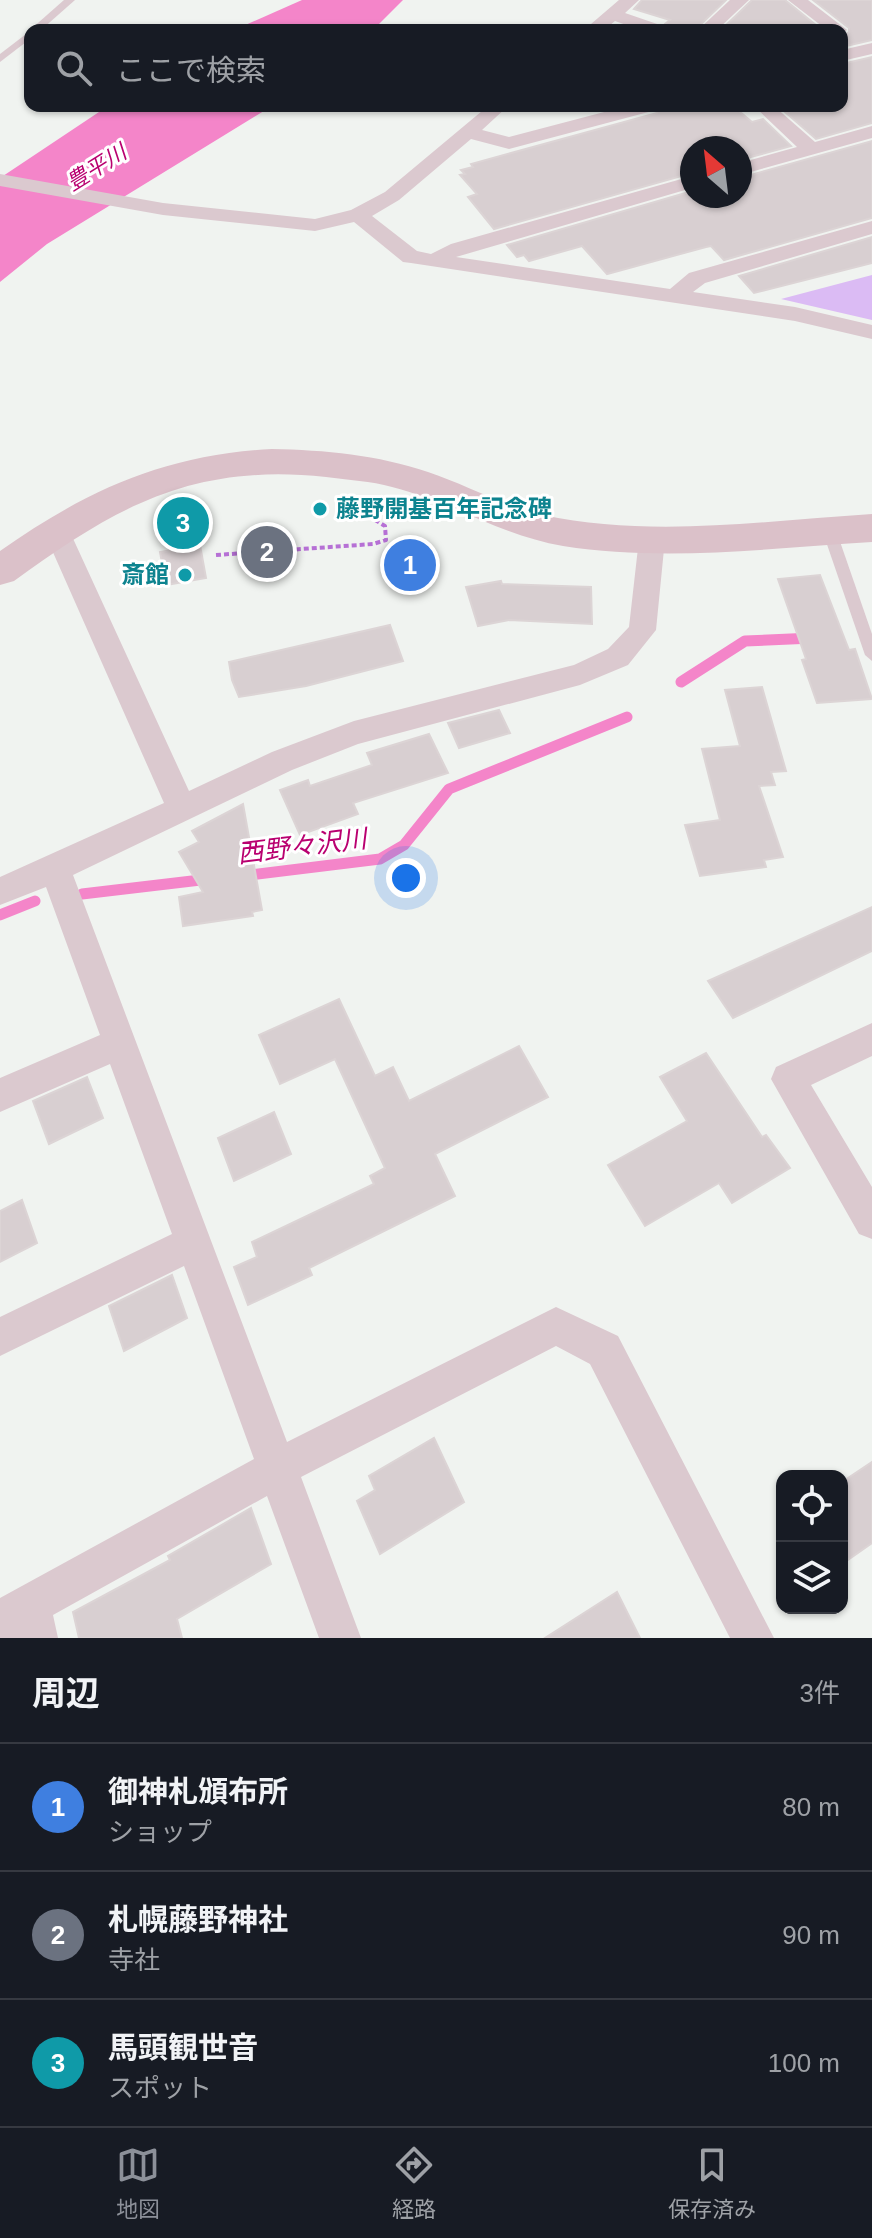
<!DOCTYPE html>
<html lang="ja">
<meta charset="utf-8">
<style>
:root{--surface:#171b24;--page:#242831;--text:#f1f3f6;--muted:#9ea1a6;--line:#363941;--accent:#8c9099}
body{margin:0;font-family:Arial,"Noto Sans JP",sans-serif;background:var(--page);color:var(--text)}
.controls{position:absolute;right:24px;bottom:24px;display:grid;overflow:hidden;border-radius:16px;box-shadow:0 2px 6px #0004}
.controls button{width:72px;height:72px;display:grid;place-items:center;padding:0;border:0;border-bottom:2px solid var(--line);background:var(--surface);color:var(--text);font:40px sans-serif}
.compass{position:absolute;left:680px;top:136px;width:72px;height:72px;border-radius:50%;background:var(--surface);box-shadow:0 2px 6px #0004;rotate:332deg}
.you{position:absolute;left:406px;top:878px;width:28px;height:28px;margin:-20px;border:6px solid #fff;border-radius:50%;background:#1a73e8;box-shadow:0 0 0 12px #1a73e833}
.badge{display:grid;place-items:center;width:52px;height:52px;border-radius:50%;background:var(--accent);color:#fff;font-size:26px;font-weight:700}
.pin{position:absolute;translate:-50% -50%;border:4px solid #fff;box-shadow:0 2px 8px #0006}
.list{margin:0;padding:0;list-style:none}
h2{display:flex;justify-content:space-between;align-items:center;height:104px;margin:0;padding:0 32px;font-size:34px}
h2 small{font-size:26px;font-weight:400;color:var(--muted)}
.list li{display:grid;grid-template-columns:52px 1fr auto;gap:24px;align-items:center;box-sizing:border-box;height:128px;padding:0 32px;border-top:2px solid var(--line)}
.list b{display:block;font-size:30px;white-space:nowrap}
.list p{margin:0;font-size:26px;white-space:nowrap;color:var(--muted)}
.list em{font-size:26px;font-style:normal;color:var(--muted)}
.icon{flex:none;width:44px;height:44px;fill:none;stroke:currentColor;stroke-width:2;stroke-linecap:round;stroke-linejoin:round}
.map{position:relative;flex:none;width:872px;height:1638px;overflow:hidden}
.search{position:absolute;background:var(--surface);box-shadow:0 2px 6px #0004;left:24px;right:24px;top:24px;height:88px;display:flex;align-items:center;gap:20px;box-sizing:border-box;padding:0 28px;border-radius:16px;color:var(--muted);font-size:30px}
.sheet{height:488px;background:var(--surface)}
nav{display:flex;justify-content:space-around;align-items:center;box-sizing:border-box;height:112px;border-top:2px solid var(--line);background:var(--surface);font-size:22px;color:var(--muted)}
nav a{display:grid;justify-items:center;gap:4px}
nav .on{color:var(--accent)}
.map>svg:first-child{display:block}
.green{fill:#dbbbf4}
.water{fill:#f485c9}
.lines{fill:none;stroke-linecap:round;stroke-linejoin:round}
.stream{stroke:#f485c9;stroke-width:11}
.building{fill:#d8cfd1;stroke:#dcd4d5;stroke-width:2}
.path{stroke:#b670d5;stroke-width:4;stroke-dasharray:5 3;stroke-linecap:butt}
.lane{fill:#dbc9cf;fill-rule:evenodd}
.street{fill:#dbc9cf;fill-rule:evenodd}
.secondary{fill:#dbc1c9;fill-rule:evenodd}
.culture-dot{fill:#0f9aa8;stroke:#fff;stroke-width:3}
.labels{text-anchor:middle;stroke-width:6;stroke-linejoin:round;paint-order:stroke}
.far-water-label{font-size:22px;font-style:italic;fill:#b90070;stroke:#fff}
.culture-label{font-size:24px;font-weight:bold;fill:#0d838f;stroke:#fff;text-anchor:start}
.water-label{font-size:26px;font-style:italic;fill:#b90070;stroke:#fff}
</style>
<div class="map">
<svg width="872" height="1638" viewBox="0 0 872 1638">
<rect width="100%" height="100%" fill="#f0f3f0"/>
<path class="green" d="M872,275V320L781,299Z"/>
<g class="water">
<path d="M302,0H403L373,30H234Z"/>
<path d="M108,106H272L47,244L0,282V178Z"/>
</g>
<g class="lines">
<g class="stream">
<path d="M681,682L745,641L813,638"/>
<path d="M242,876L380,859L404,845L449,789L627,717"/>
<path d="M82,894L209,879"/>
<path d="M0,915L35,901"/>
</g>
</g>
<g class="building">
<path d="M642,0H726L695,30H669L665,24L670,20L634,9Z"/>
<path d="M752,0H785L822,30H721Z"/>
<path d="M813,0H872V40L842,47V37L849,32V28Z"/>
<path d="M872,57V123L816,139L785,112L806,106H842V64Z"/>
<path d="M661,106H733L752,122L763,119L791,146L740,160V148H692V173L494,229L468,197L477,194L460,175L465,174L461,170L473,167L471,164L657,113Z"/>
<path d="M872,141V218L724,260L711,246L706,247L607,274L582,246L529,261L524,255L517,257L507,245L692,191V196H740V178Z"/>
<path d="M872,237V263L754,293L739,276Z"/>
<path d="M200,545L206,578L166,585L160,552Z"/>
<path d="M820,575L849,650L855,649L872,699L817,703L802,660L806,659L778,579Z"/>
<path d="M501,581L502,584L591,587L592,624L509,620L478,626L466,587Z"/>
<path d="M390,625L403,661L306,686L239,697L232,680L229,662Z"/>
<path d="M762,687L786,771L771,772L775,785L759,786L783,857L764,860L766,867L700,876L685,825L720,820L702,749L740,746L725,690Z"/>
<path d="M499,710L510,733L459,748L448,723Z"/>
<path d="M429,734L448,773L353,803L358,814L300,835L280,790L308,780L310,786L372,765L367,753Z"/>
<path d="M243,804L262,910L252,912L253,916L183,926L179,897L203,892L179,852L199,842L192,831Z"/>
<path d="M872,907V951L733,1018L708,981Z"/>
<path d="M339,999L375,1076L393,1067L409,1101L519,1046L548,1097L435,1154L455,1196L309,1268L312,1275L248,1305L234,1267L257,1257L252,1242L374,1184L370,1176L385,1168L335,1059L280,1084L259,1035Z"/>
<path d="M706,1053L762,1137L766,1135L790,1168L732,1203L719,1183L645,1226L608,1165L687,1121L660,1077Z"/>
<path d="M87,1077L103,1118L49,1144L33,1101Z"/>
<path d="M274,1112L291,1154L234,1181L218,1138Z"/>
<path d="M22,1200L37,1243L0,1262V1211Z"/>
<path d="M172,1275L187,1318L124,1351L109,1306Z"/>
<path d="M434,1438L464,1502L380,1554L357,1501L375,1490L369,1476Z"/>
<path d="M872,1462V1543L842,1564V1482Z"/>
<path d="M251,1508L271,1564L177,1619L182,1638H79L73,1612L170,1560L168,1556Z"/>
<path d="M617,1592L640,1638H545Z"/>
</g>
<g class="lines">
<path class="path" d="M216,555L373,544L386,540L385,526L339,498"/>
<g class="lane">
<path d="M64,0H75L41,30H30Z"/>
<path d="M30,31V39L0,62V54Z"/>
<path d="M829,525L836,530L872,634V661L865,655L822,530Z"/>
</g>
<g class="street">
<path d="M619,0H639L625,13L663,26L666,30H640L615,21L604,30H584Z"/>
<path d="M730,0H749L717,30H698Z"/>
<path d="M788,0H808L847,30L842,34V30H827Z"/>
<path d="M872,43V54L842,61V50Z"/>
<path d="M488,106H508L482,130L509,137L627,106H658L656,110L509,149L471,139L399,200L372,216L417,251L431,254L451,244L692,176V188L456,257L670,289L689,273L872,221V234L705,283L693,292L795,307L872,325V339L795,321L411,263L403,262L354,222L315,231L163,215L0,186V174L163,203L315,219L351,210L385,192Z"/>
<path d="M754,106H774L815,142L872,126V138L740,175V163L797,147Z"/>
<path d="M57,523L66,525L70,532L189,791L272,752L354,721L574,665L608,649L629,627L639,539L643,532L652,530L661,532L665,539L656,630L628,665L580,685L358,744L292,770L73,875L287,1442L556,1307L618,1336L774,1638H730L590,1364L556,1346L301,1477L361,1638H319L267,1496L53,1615L58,1638H0V1598L254,1459L184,1266L0,1356V1317L172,1234L110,1064L0,1112V1078L100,1035L46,887L0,905V877L164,803L44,532L48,525Z"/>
<path d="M872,1023V1056L811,1085L872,1187V1239L859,1234L771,1079L776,1067Z"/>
</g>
<path class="secondary" d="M272,449C325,450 378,455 428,472C467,485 503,506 543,515C650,538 764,521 872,514V542C770,548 666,562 563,546C502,536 451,502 392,487C371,481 348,480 326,477C193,463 117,506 14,581L0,585V551C87,490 164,455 272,449Z"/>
</g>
<g class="culture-dot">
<circle cx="320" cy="509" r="8"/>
<circle cx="185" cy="575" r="8"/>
</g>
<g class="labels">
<g class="far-water-label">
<text transform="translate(96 167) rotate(-32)" y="8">豊平川</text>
</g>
<g class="culture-label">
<text x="336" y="517">藤野開基百年記念碑</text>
<text x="169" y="583" text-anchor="end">斎館</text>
</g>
<g class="water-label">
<text transform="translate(302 846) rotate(-7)" y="9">西野々沢川</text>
</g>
</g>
</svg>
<div class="controls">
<button><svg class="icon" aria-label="locate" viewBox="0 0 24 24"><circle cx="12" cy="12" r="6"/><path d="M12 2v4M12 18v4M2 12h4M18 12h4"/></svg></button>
<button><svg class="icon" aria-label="layers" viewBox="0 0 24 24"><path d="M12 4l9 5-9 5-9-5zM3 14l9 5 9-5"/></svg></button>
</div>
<svg class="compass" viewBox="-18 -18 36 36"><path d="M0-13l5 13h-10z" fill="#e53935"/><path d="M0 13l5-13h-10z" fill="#9ea1a6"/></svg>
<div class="you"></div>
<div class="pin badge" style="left:410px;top:565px;background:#3f7fe0">1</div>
<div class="pin badge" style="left:267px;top:552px;background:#6b7280">2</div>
<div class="pin badge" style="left:183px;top:523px;background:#0f9aa8">3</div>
<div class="search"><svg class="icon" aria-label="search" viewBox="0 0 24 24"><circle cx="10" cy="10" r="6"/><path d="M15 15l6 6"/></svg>ここで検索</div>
</div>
<section class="sheet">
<h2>周辺<small>3件</small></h2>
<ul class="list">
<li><span class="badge" style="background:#3f7fe0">1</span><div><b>御神札頒布所</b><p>ショップ</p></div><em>80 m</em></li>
<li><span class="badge" style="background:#6b7280">2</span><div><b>札幌藤野神社</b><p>寺社</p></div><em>90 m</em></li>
<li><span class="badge" style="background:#0f9aa8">3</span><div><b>馬頭観世音</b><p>スポット</p></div><em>100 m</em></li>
</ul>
</section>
<nav>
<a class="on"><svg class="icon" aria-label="map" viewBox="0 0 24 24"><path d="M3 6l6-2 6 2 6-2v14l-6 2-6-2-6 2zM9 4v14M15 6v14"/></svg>地図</a>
<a><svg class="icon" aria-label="directions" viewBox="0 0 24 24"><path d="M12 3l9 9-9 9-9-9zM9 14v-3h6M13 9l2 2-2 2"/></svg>経路</a>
<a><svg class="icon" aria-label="saved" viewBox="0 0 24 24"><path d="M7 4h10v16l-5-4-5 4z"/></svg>保存済み</a>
</nav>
